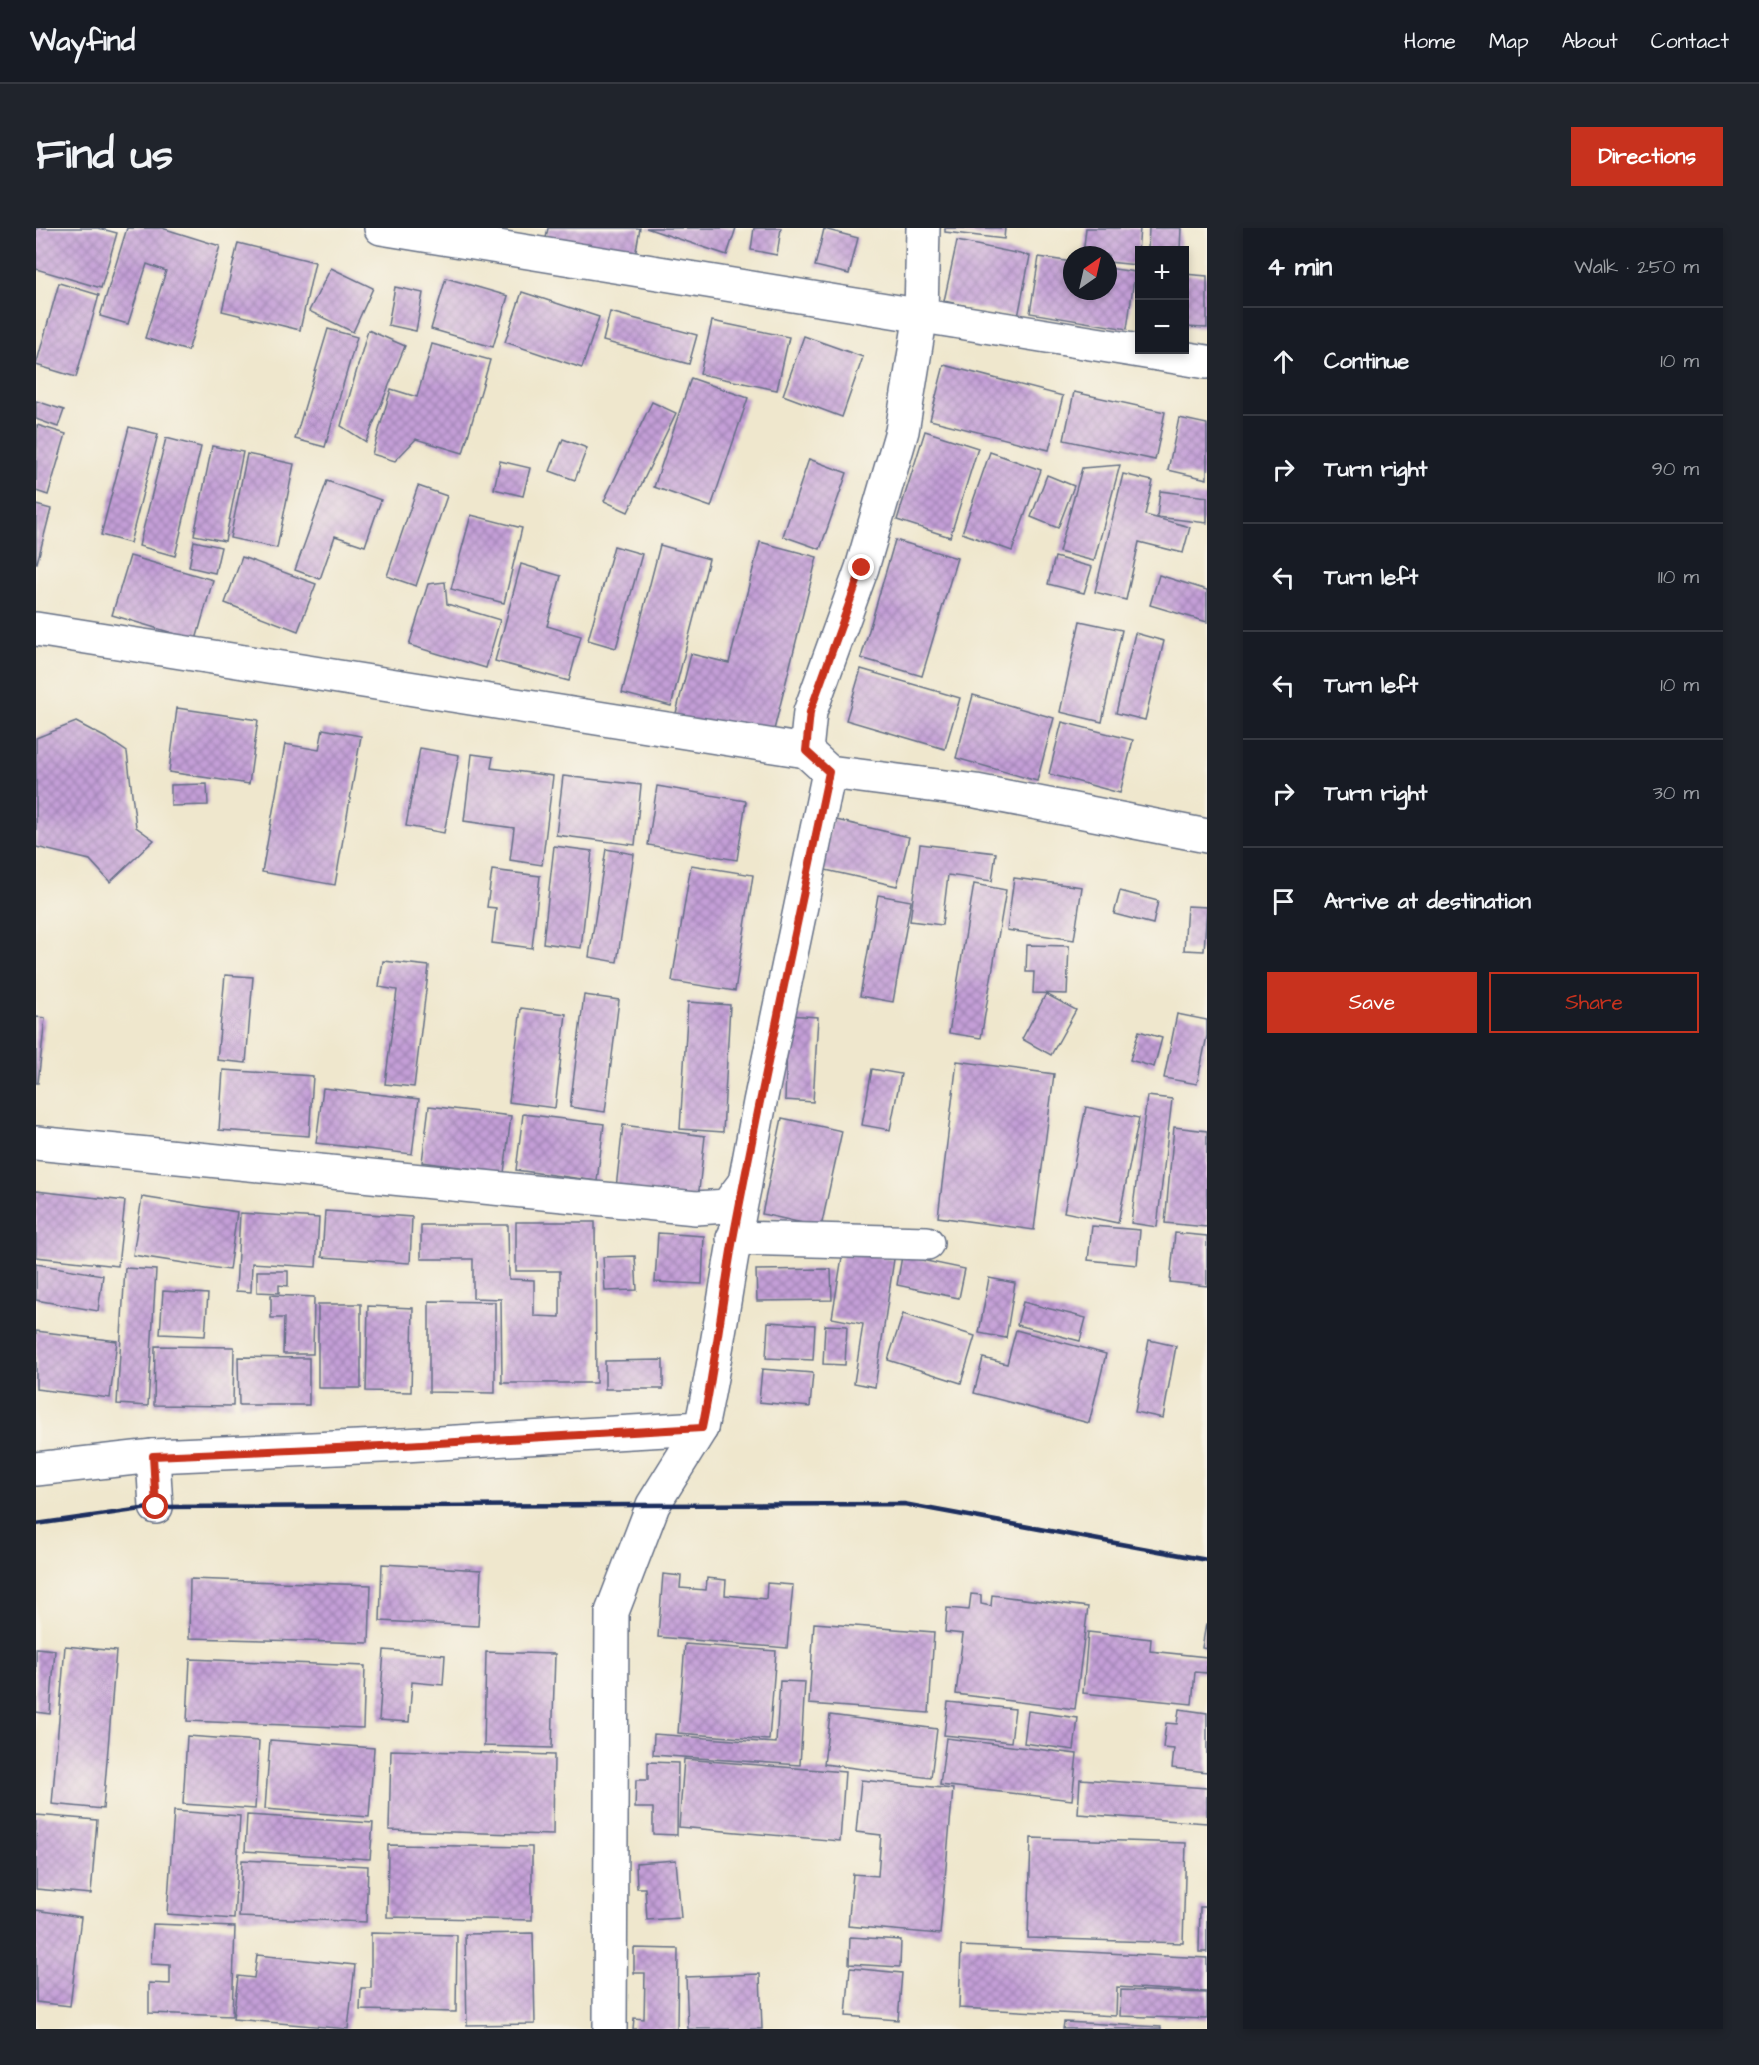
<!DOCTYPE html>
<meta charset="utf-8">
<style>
:root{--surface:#171b24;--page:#20242c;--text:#f1f3f6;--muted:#9ea1a6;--line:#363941;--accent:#c8321e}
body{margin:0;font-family:"Architects Daughter",sans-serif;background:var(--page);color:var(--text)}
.controls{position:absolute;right:18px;top:18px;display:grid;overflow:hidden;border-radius:0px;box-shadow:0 3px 9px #0003}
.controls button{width:54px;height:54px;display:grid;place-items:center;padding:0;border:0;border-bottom:2px solid var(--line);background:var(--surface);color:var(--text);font:30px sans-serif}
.compass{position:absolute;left:1027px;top:18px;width:54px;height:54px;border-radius:50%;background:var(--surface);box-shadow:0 3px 9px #0003;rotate:34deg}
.stop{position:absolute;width:18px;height:18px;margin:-14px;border:4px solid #c8321e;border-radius:50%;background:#fff}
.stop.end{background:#c8321e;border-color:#fff;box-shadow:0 2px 6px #0008}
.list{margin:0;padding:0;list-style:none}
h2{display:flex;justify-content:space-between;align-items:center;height:78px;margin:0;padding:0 24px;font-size:26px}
h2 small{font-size:20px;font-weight:400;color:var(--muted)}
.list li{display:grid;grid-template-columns:39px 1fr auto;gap:18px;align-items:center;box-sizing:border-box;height:108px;padding:0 24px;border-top:2px solid var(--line)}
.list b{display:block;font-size:22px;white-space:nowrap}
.list em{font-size:20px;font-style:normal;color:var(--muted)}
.actions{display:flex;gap:12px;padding:18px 24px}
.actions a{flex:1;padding:14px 0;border:2px solid var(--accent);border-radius:0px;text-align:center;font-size:21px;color:var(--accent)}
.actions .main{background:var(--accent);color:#fff}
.icon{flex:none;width:33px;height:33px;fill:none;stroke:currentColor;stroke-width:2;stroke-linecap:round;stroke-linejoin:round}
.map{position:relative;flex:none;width:1171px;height:1801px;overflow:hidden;border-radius:0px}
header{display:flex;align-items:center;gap:36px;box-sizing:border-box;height:84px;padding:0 30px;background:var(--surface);border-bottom:2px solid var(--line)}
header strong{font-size:28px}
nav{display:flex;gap:33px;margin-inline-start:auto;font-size:21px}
.intro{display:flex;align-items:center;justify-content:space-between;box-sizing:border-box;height:144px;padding:0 36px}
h1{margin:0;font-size:42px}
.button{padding:15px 27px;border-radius:0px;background:var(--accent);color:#fff;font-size:21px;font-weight:700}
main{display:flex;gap:36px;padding:0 36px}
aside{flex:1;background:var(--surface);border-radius:0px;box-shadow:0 3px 9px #0003}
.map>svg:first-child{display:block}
.building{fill:url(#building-cross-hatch)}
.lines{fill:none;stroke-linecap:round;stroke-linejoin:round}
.minor-casing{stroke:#656f85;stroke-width:36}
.minor{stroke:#fff;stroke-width:33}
.rail{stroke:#1b2f5e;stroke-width:4.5}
.route{stroke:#c8321e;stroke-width:8}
</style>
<header>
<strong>Wayfind</strong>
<nav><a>Home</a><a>Map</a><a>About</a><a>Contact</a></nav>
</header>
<div class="intro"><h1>Find us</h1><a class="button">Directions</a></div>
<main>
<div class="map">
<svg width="1171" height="1801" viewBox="0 0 1171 1801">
<defs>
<pattern id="building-cross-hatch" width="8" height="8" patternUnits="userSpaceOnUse" patternTransform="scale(1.5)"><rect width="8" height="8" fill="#c49fd7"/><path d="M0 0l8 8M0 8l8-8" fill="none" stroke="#9e82b2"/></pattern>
</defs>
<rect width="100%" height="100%" fill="#f7f3e8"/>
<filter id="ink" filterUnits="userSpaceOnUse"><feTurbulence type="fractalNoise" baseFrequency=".0167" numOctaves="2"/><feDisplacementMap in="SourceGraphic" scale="12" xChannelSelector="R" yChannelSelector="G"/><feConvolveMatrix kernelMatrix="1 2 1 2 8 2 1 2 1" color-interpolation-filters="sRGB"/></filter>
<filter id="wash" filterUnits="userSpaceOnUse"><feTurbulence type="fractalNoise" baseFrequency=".008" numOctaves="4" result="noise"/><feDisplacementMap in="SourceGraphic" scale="24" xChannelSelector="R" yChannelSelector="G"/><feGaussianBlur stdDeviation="1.35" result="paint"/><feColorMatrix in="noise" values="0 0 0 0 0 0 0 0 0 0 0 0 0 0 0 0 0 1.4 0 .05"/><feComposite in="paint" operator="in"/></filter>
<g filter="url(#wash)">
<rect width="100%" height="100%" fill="#efe7cd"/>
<g id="blocks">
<g class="building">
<path d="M0,0H62L81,5L65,60L0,41Z"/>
<path d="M91,0H126L184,18L152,123L109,110L130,43L111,36L92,96L64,88Z"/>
<path d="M512,0H604L599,28L510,10Z"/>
<path d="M610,0H700L691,27Z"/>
<path d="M718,0H745L741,27L715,22Z"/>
<path d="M909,0H969L968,11L909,4Z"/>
<path d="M1050,0H1104L1101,37L1072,34V27H1047Z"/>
<path d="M1113,0H1145L1144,22H1112Z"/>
<path d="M788,1L822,10L813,46L779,38Z"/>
<path d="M921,13L994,28L982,89L908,73Z"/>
<path d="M202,15L279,34L264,102L186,83Z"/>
<path d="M1003,29L1036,34V63H1072V40L1099,44L1091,101L994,85Z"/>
<path d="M295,40L337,60L317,104L273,83Z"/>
<path d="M1148,46L1171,48V100L1148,99Z"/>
<path d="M410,50L472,68L457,119L395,101Z"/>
<path d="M23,55L63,67L40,149L0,137Z"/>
<path d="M359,59L387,65L380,103L352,97Z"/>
<path d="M486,64L563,89L546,140L469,114Z"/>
<path d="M574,84L661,107L653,136L567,113Z"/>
<path d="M676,93L753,109L741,162L664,146Z"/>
<path d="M292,101L321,109L289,219L259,211Z"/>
<path d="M332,102L369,118L330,214L305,198Z"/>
<path d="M768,108L827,129L806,189L747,167Z"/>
<path d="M396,116L454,132L427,225L380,211L359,233L336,226L355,161L381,169Z"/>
<path d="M908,137L1027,168L1013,222L894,192Z"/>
<path d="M655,150L712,170L675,279L618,259Z"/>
<path d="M1038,164L1129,184L1119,232L1028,212Z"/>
<path d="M0,173L28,182L22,199L0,191Z"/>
<path d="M616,174L640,185L592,284L568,273Z"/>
<path d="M1143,190L1171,196V251L1132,242Z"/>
<path d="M1,197L30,206L12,267L0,263Z"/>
<path d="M93,199L122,206L94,315L65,307Z"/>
<path d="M889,203L942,220L914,309L861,292Z"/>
<path d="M130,210L165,219L139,328L103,318Z"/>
<path d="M527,211L551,220L539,252L514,243Z"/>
<path d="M176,218L207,224L189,313L158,307Z"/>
<path d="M954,224L1005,242L976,323L926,305Z"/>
<path d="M211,226L258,236L241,320L194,310Z"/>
<path d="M773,231L811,245L784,321L747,308Z"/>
<path d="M464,233L494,240L487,268L458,261Z"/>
<path d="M1084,237L1058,333L1023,324L1046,240Z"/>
<path d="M1087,246L1117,253L1109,287L1154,299L1147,325L1103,314L1090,372L1059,364Z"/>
<path d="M1011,247L1038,258L1022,300L995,289Z"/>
<path d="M291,253L345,272L329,318L299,308L284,351L259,342Z"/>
<path d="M382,258L411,268L380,358L351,348Z"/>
<path d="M1124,263L1171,269V295L1121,289Z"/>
<path d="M0,277L15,281L1,335H0Z"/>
<path d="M435,287L486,300L468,375L415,361Z"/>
<path d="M859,312L921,330L886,448L825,430Z"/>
<path d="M158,313L185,319L179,345L153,339Z"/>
<path d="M724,314L781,329L735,514L639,489L655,426L693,435Z"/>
<path d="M624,317L673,331L635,478L586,465Z"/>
<path d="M578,318L606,326L580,420L552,412Z"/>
<path d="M94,328L177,352L160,412L76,387Z"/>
<path d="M206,329L280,356L262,403L189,375Z"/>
<path d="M1019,329L1056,339L1048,365L1012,356Z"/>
<path d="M485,336L525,348L511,398L545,408L533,453L459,433Z"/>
<path d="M1123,347L1171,362V394L1114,377Z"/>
<path d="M409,354L411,376L464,392L450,440L373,417L392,356Z"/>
<path d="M1044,393L1086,402L1066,494L1024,484Z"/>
<path d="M1099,405L1128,413L1109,492L1080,485Z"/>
<path d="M825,441L924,470L909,521L810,492Z"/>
<path d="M937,467L1018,490L1001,553L920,530Z"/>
<path d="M141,480L222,492L213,556L133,544Z"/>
<path d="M40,494L72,511L91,524L100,599L118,612L74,654L54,632L0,619V510Z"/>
<path d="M1026,494L1097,512L1084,565L1013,546Z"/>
<path d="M287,501L325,508L299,657L226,644L249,516L283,522Z"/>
<path d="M384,520L423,527L408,605L370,598Z"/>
<path d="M436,526L457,529L455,540L517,548L506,637L474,632L478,600L428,593Z"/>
<path d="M527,548L605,557L599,617L520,607Z"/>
<path d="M171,556L172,577L135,578V557Z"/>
<path d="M621,558L710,573L701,632L612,617Z"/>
<path d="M796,591L873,609L861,658L785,641Z"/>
<path d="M884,616L960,625L956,653L912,647L906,697L874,693Z"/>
<path d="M518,618L556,623L545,720L507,715Z"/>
<path d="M570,621L598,626L581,734L553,729Z"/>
<path d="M655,637L717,647L699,763L636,753Z"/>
<path d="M456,642L504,648L496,720L456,715L460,680L451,679Z"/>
<path d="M978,650L1046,659L1038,712L971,702Z"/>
<path d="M938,656L970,662L945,810L913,805Z"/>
<path d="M1084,663L1122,673L1117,696L1078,686Z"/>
<path d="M842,667L875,673L857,774L824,768Z"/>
<path d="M1151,678L1171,679L1168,723L1148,722Z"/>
<path d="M991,717L1033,718L1031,766L997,765L998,744H990Z"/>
<path d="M347,733L393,738L378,859L349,856L361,762L343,759Z"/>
<path d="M189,747L217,749L210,835L181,832Z"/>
<path d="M1010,766L1040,782L1015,827L986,811Z"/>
<path d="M548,767L583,772L569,884L534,879Z"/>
<path d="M652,774L694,777L687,904L644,901Z"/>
<path d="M485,780L530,786L519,880L473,874Z"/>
<path d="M1141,786L1171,792V808L1161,856L1128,850Z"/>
<path d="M752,787L782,789L777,874L749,872Z"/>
<path d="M0,789L9,790L2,855H0Z"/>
<path d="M1103,803L1126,810L1118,839L1094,832Z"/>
<path d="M921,833L1018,846L998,1002L902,989Z"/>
<path d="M836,841L865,846L854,902L826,897Z"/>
<path d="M187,842L277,848L273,908L183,902Z"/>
<path d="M287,860L383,871L376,926L280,915Z"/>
<path d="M1111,868L1136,871L1121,999L1095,995Z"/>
<path d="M393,878L475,888L468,945L386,934Z"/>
<path d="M1050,879L1103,890L1082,995L1028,984Z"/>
<path d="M487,886L568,896L561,953L480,942Z"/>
<path d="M746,890L806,903L785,999L726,986Z"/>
<path d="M587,897L669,908L662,971L580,960Z"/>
<path d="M1138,899L1171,903V999L1129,995Z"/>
<path d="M0,963L89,973L82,1038L0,1029Z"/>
<path d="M106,969L201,984L193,1042L97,1027Z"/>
<path d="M289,983L376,989L374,1035L286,1029Z"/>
<path d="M204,985L283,990L280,1039L216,1035L215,1064L200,1063Z"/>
<path d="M480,994H559L560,1155H466L465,1071L437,1070V1031H385V997H472L473,1051L498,1052V1088L524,1089V1043H480Z"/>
<path d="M1056,998L1104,1002L1101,1037L1052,1032Z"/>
<path d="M622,1005L668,1008L666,1056L619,1054Z"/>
<path d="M1139,1005L1171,1008V1058L1134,1054Z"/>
<path d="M807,1023L858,1031L839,1159L818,1155L827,1096L796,1090Z"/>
<path d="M599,1028L601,1062L569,1063L567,1029Z"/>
<path d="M866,1028L929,1041L923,1070L861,1057Z"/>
<path d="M0,1036L67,1047L62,1083L0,1072Z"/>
<path d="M89,1040L120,1042L112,1178L81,1176Z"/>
<path d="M795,1041L796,1072L721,1073L720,1042Z"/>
<path d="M221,1043H252V1058L243,1057V1065L221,1064Z"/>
<path d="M953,1050L979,1055L970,1110L943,1105Z"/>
<path d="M127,1063L172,1066L169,1108L124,1106Z"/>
<path d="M235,1067L278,1069L277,1126H247L248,1090H235Z"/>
<path d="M393,1073L459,1074V1165L393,1164Z"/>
<path d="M987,1074L1050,1090L1044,1113L981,1097Z"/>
<rect x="282" y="1076" width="43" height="84"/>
<path d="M332,1078L377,1080L375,1164L330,1163Z"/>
<path d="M867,1086L939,1108L925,1155L852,1132Z"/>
<path d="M732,1094L779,1097L777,1132L730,1130Z"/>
<path d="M789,1097L811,1098L809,1137L787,1136Z"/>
<path d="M980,1102L1070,1126L1053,1195L938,1165L947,1130L971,1136Z"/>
<path d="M0,1103L81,1113L74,1170L0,1161Z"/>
<path d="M1113,1112L1140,1118L1127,1190L1099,1184Z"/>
<path d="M119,1118L198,1119L197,1178L118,1177Z"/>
<path d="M202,1129L273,1130V1177H203Z"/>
<path d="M627,1132V1161H569V1133Z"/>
<path d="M726,1141L777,1145L774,1179L723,1174Z"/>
<path d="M346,1336L445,1342L442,1398L344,1393Z"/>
<path d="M627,1346L645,1348L644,1360L670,1362L671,1350L690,1352L689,1367L730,1371L731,1355L757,1357L751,1420L622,1409Z"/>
<path d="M154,1351L335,1357L333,1415L153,1410Z"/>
<path d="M935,1366L945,1367V1376L955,1378L956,1367L1052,1379L1039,1481L920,1466L927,1406L909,1404L911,1380L933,1382Z"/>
<path d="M778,1395L898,1404L893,1485L773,1476Z"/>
<path d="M1170,1396H1171V1421L1166,1420Z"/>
<path d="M1052,1404L1115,1411L1114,1423L1171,1429V1445L1159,1444L1156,1476L1047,1465Z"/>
<path d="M649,1416L740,1423L733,1512L642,1505Z"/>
<path d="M29,1418L80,1423L67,1581L16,1576Z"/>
<path d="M0,1420L19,1422L14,1486L0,1484Z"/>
<path d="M348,1422L409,1427L407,1457L376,1454L373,1494L343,1492Z"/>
<path d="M450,1424L519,1426L516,1520L448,1518Z"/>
<path d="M154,1431L329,1438L327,1500L151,1493Z"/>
<path d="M744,1453L769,1454L764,1537L617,1527L618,1506L740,1515Z"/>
<path d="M912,1474L979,1481L975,1514L908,1507Z"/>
<path d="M1143,1481L1171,1485V1544L1136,1540L1138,1521L1127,1520L1130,1495L1141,1496Z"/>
<path d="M992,1483L1042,1490L1038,1522L988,1515Z"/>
<path d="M794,1487L901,1501L895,1550L788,1536Z"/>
<path d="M151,1508L223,1513L219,1581L147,1576Z"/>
<path d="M910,1510L1041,1526L1036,1572L904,1557Z"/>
<path d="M234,1512L338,1520L333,1589L229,1581Z"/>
<path d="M355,1522L518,1527L517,1607L353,1602Z"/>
<path d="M648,1531L809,1544L804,1613L643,1599Z"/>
<path d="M612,1534L642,1535L641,1607L617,1606V1580H599L600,1552H612Z"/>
<path d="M1044,1551L1171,1560V1595L1042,1586Z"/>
<path d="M825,1552L917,1561L904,1706L812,1698L817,1646L842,1648L845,1607L820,1604Z"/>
<path d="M138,1583L204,1588L198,1691L131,1686Z"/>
<path d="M0,1587L61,1592L55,1666L0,1661Z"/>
<path d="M211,1587L337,1595L334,1631L209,1623Z"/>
<path d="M995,1610L1150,1615L1147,1715L992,1710Z"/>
<path d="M352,1617L496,1619V1692L351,1689Z"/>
<path d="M206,1632L332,1638L330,1694L203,1689Z"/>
<path d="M640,1632L645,1690L611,1692L609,1660H601L600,1635Z"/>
<path d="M1164,1679H1171V1724H1163Z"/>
<path d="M0,1682L45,1689L34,1778L0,1774Z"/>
<path d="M117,1696L199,1699L196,1788L113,1785V1755L134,1756V1737L115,1736Z"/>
<path d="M335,1705L421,1707L420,1784L324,1782L325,1760H335Z"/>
<path d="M497,1705L499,1796L431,1797L429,1706Z"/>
<path d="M814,1709L865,1712L864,1739L813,1736Z"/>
<path d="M925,1718L1171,1730V1764L1081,1759L1080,1788L923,1780Z"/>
<path d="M598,1720L642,1721L641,1801H597L598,1790L608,1791L609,1745H598Z"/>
<path d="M221,1727L319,1737L312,1801L197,1791L202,1748L218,1750Z"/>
<path d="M814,1740L866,1745L862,1792L810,1788Z"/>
<path d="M724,1746L726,1801H652L650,1749Z"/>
<path d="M1085,1762L1171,1765V1791L1084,1788Z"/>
<path d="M1028,1794L1125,1799V1801H1027Z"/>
</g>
</g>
</g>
<g filter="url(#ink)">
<use href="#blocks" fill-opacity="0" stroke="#656f85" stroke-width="1.5"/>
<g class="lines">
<defs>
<g id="minor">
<path d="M345,0L1171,134"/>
<path d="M887,0L885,86L866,203L826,340L774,484L770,523L793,544L940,563L1171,608"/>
<path d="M0,401L770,523"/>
<path d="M0,915L660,980L691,978L709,954L724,874L793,544"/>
<path d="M697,1010L891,1015"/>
<path d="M117,1228L120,1279"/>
<path d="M0,1241L117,1228L368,1217L665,1200C683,1119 692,1037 709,956"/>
<path d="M574,1801L576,1384L617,1277L665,1200"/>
</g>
</defs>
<use href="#minor" class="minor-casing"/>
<use href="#minor" class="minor"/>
<path class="rail" d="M0,1296L120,1279L868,1276L1171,1332"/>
</g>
</g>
<g class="lines" filter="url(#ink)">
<path class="route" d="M120,1279L117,1228L368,1217L666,1200C679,1137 686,1074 697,1011C726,855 761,699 793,544L770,523L774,484L826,340"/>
</g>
</svg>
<div class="controls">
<button>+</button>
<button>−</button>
</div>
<svg class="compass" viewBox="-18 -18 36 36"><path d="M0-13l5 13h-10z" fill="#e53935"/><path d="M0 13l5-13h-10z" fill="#9ea1a6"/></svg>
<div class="stop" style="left:120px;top:1279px"></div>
<div class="stop end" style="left:826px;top:340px"></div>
</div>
<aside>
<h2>4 min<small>Walk · 250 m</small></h2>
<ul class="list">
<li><svg class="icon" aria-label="ahead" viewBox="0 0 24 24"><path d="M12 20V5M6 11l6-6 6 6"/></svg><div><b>Continue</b></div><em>10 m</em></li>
<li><svg class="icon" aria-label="right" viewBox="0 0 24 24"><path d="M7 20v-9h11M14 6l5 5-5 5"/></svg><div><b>Turn right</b></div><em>90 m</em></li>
<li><svg class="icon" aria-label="left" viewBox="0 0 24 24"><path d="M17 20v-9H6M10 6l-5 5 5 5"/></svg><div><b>Turn left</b></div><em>110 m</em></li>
<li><svg class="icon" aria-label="left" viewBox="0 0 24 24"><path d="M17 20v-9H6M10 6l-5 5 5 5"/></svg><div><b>Turn left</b></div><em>10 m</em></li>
<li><svg class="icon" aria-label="right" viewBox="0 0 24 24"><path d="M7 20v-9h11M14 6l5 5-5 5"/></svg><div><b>Turn right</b></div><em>30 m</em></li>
<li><svg class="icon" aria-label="arrive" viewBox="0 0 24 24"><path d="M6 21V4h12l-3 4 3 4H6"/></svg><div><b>Arrive at destination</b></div></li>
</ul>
<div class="actions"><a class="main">Save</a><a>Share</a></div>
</aside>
</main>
